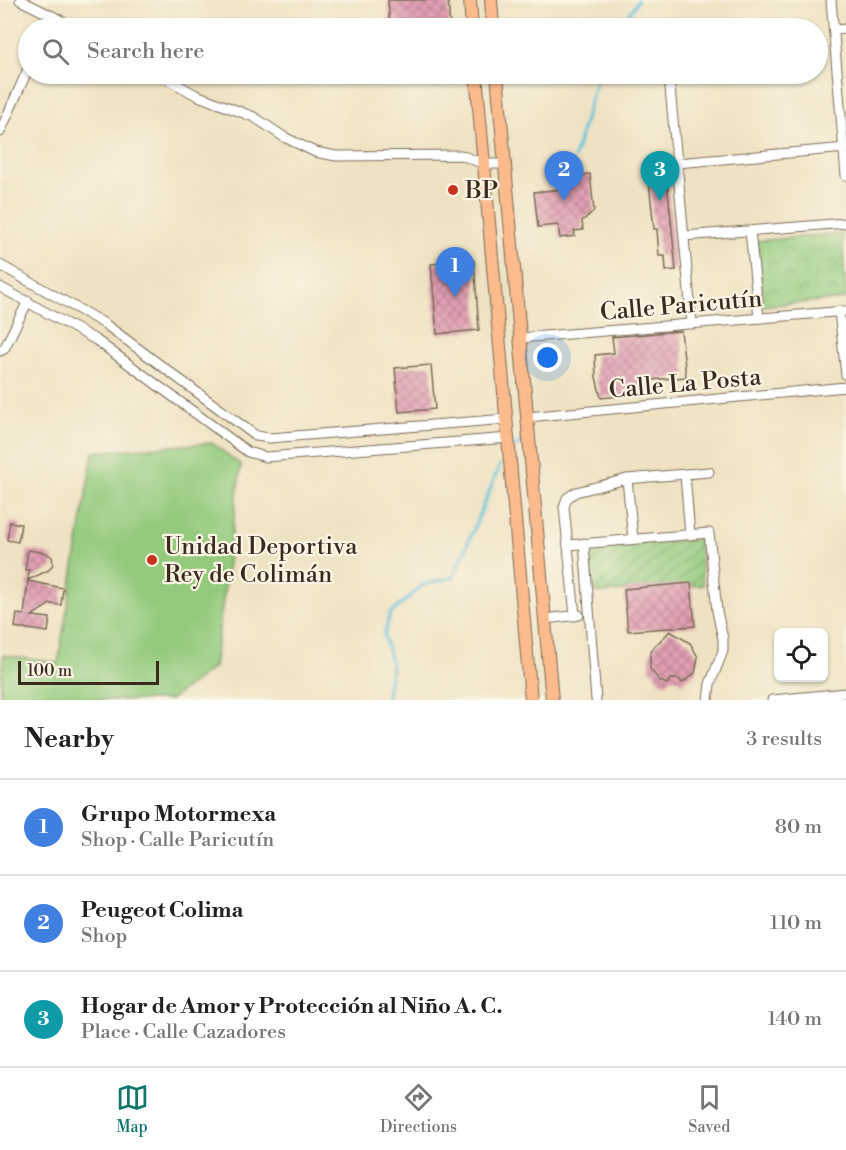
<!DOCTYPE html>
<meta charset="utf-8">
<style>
:root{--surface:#fff;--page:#f2f2f2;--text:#202124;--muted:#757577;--line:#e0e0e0;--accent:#0f766e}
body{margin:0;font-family:"Libre Bodoni",serif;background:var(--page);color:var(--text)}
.controls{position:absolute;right:18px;bottom:18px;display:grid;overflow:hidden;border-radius:9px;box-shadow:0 2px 4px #0004}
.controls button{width:54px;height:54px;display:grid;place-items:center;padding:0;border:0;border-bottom:2px solid var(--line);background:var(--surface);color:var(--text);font:30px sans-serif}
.scale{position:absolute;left:18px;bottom:15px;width:141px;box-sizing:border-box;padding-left:6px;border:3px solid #3b2a1e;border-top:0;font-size:16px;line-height:21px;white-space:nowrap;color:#3b2a1e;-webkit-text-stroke:4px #fcf5e5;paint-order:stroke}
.you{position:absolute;left:548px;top:358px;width:21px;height:21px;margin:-15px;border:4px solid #fff;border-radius:50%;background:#1a73e8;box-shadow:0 0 0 9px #1a73e833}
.badge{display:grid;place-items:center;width:39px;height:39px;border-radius:50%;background:var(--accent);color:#fff;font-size:20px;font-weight:700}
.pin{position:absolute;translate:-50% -50px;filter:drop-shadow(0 2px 3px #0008)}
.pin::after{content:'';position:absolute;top:32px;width:21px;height:18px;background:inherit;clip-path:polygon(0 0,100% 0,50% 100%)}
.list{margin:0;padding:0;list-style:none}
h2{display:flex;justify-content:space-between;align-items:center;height:78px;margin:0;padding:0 24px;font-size:26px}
h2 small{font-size:20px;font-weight:400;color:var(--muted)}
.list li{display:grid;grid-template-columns:39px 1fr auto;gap:18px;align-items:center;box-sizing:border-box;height:96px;padding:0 24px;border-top:2px solid var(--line)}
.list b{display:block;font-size:22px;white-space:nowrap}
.list p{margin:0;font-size:20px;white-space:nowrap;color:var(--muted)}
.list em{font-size:20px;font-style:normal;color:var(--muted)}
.icon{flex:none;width:33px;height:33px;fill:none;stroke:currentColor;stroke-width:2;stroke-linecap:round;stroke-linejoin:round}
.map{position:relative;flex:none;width:846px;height:700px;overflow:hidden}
.search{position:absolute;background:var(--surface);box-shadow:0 2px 4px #0004;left:18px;right:18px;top:18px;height:66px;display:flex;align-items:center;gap:15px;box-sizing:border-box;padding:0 21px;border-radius:33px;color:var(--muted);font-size:22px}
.sheet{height:366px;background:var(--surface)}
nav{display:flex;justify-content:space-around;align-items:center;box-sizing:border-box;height:84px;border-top:2px solid var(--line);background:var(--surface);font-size:16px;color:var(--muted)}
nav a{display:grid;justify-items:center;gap:3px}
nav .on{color:var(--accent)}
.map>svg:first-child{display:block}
.grass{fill:#93ca7d;stroke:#677a4e;stroke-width:1.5}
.park{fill:url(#park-crowns);stroke:#677a4e;stroke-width:1.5}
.garden{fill:url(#garden-furrows);stroke:#677a4e;stroke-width:1.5}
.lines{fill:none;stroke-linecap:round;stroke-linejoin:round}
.stream{stroke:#5cc1da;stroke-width:3}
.building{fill:url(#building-cross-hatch)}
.minor-casing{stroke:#7a6a57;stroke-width:11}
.major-casing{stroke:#7a6a57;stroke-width:14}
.minor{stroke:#fff;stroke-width:9}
.major{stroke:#fbbb8d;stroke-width:12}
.poi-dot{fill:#c8321e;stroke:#fcf5e5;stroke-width:2}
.labels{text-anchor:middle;stroke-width:4.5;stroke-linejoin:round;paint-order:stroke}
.poi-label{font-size:24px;fill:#3b2a1e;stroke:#fcf5e5;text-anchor:start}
.street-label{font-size:24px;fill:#3b2a1e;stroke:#fcf5e5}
</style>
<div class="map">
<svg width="846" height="700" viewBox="0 0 846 700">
<defs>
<pattern id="park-crowns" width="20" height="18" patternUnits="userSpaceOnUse" patternTransform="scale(1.5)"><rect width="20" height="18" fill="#93ca7d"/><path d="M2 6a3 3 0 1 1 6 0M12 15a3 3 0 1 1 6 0" fill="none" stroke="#79a466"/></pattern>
<pattern id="garden-furrows" width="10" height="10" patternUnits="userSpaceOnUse" patternTransform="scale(1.5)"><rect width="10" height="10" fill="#93ca7d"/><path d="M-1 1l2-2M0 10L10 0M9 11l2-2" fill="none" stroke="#79a466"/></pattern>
<pattern id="building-cross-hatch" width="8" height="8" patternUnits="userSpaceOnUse" patternTransform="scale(1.5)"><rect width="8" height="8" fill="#e2a0b3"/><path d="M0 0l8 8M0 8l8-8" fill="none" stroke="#b88391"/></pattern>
</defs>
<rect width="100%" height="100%" fill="#fcf5e5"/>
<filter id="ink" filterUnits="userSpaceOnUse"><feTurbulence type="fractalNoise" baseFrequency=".0167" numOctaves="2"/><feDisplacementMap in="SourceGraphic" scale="12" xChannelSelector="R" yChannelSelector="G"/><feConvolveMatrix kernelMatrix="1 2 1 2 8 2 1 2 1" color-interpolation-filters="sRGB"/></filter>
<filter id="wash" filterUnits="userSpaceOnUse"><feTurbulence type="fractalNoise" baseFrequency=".008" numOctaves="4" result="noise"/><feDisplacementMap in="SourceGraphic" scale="24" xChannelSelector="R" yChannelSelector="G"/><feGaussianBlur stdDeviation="1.35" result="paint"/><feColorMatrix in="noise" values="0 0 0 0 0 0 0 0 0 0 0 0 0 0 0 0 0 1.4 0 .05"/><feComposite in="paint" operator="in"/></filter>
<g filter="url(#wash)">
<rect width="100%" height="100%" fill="#eee2c2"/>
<path class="grass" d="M212,443L241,465L214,667L170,700H0L3,655L58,663L93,452Z"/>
<path class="park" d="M842,233L846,299L763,306L757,241Z"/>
<path class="garden" d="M699,539L703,585L598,593L592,587L588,548Z"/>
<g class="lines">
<g class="stream">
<path d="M620,28L638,0"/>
<path d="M574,158L598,74"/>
<path d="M514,447L523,440"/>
<path d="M386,700L392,666L384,635L390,614L423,585L454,577L500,465"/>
</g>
</g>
<g id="blocks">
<g class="building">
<path d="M388,0H448L450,28H390Z"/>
<path d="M666,171L676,270L666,271L665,256H659L657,229H654L648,173Z"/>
<path d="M590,174L594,211L582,221L583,230L574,231L575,236L560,238L558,225L538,227L534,192L563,189L562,177Z"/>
<path d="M474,260L479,330L437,334L431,264Z"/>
<path d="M681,331L686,377L650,380L651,393L601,398L596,377L595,355L614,353L612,337Z"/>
<path d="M431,365L435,409L399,412L395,368Z"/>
<path d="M10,522L21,524L18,542L7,540Z"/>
<path d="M28,550L46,553L52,557L53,564L49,570L28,580L29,570H25Z"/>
<path d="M28,581L63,588L61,605L50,604L32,616L50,618L48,632L15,627L17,614L24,615Z"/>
<path d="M691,583L695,626L628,631L624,589Z"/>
<path d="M670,631L690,643L698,657L695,673L682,683L679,679H670L667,684L660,681L650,669V654L654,647Z"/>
</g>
</g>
</g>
<g filter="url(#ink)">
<use href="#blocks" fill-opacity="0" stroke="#7a6a57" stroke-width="1.5"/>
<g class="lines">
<defs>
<g id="minor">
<path d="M20,0L76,28"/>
<path d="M831,0L846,176"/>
<path d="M47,28L53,16"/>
<path d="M834,30L846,29"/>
<path d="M158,74L196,95L254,117L284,137L315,152L336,156L461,155L484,164H504"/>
<path d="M669,77L692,324"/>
<path d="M0,132L28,69"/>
<path d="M677,163L846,148"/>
<path d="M750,231L759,318"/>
<path d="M684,236L846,223"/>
<path d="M0,265L105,324L256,436L270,438L507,419"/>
<path d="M0,287L96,340L248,452L266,457L509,438"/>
<path d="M839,311L846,375"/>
<path d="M520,338L846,311"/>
<path d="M0,351L4,349L28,301"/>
<path d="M527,417L846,387"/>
<path d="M685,475L690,535"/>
<path d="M627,479L633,539"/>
<path d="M584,543L596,700"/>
<path d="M568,545L709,533L717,611L723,639V651L710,684L708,700"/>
<path d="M575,616L564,507L567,498L576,492L627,479L709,472"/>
<path d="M545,619L579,615"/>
<path d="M772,700L846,693"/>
</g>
<g id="major">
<path d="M470,0L472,28"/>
<path d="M491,0L493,28"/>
<path d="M476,74L531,700"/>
<path d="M497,74L552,700"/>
</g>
</defs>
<use href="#minor" class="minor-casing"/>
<use href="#major" class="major-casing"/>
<use href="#minor" class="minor"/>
<use href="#major" class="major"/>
</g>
</g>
<g class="poi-dot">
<circle cx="453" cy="190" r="6"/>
<circle cx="152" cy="560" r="6"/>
</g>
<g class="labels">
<g class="poi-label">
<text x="465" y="198">BP</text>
<text x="164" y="554">Unidad Deportiva<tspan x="164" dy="28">Rey de Colimán</tspan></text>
</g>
<g class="street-label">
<text transform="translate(681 305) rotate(-5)" y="8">Calle Paricutín</text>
<text transform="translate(685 383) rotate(-5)" y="8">Calle La Posta</text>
</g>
</g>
</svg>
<div class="controls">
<button><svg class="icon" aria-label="locate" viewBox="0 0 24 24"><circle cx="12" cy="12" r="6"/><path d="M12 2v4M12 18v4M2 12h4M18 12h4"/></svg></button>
</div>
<div class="scale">100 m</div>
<div class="you"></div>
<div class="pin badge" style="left:455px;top:297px;background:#3f7fe0">1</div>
<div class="pin badge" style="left:564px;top:201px;background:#3f7fe0">2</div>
<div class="pin badge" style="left:660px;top:201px;background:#0f9aa8">3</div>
<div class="search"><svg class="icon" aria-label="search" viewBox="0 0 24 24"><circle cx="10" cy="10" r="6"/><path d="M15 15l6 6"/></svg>Search here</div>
</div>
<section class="sheet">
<h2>Nearby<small>3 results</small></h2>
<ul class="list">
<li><span class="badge" style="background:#3f7fe0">1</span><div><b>Grupo Motormexa</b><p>Shop · Calle Paricutín</p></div><em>80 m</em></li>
<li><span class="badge" style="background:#3f7fe0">2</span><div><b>Peugeot Colima</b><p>Shop</p></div><em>110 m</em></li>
<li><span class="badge" style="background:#0f9aa8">3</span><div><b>Hogar de Amor y Protección al Niño A. C.</b><p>Place · Calle Cazadores</p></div><em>140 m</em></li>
</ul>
</section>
<nav>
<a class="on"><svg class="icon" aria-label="map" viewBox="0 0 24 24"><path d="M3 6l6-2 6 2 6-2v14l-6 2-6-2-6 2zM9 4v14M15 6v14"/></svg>Map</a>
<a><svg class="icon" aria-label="directions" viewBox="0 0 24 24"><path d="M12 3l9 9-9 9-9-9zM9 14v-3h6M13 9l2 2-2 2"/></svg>Directions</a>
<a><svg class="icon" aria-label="saved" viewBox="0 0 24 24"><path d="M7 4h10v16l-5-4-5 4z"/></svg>Saved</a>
</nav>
